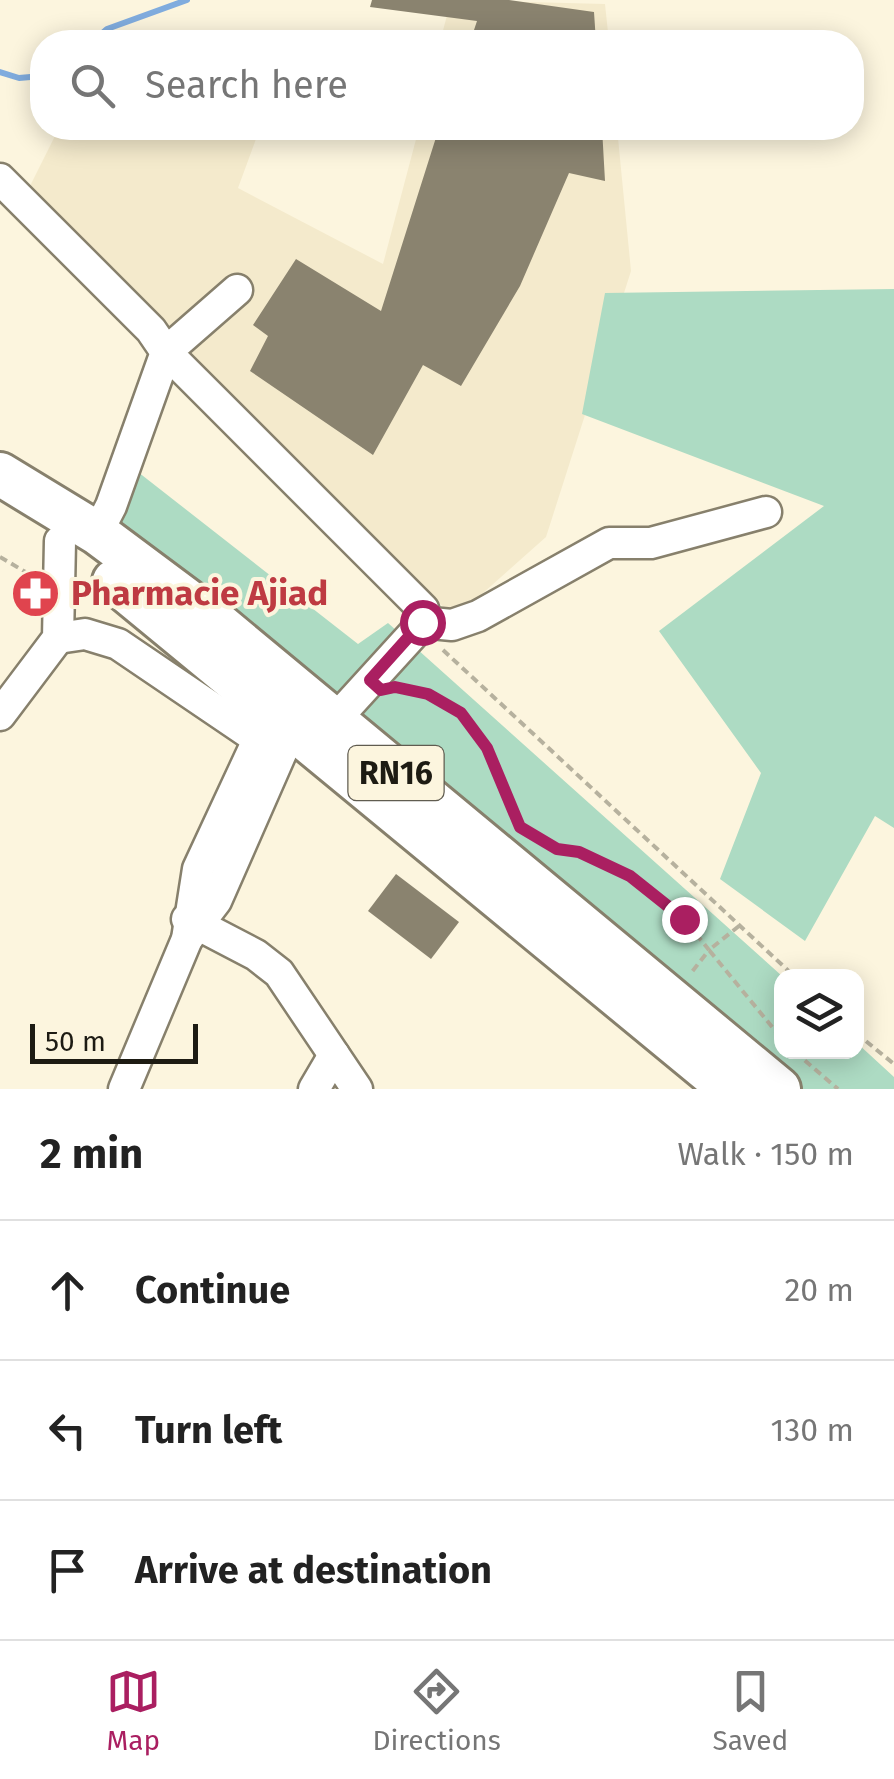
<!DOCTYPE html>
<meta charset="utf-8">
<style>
:root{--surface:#fff;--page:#f2f2f2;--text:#222;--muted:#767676;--line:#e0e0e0;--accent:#aa1f61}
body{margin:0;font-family:"Fira Sans",sans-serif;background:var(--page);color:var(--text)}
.controls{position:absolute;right:30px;bottom:30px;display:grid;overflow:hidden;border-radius:20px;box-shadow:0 5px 25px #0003}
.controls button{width:90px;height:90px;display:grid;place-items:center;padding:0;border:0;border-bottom:2px solid var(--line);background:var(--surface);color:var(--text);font:50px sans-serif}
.scale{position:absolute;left:30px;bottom:25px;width:168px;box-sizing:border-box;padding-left:10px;border:5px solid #1d1b13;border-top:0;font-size:28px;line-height:35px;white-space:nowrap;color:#1d1b13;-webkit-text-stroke:8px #fcf5de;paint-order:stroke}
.stop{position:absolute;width:30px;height:30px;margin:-22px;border:8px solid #aa1f61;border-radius:50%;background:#fff}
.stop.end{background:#aa1f61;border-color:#fff;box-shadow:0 2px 10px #0008}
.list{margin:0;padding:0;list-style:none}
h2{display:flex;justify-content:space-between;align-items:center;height:130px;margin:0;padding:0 40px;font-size:42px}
h2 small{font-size:32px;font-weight:400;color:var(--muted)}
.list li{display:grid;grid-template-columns:65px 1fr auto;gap:30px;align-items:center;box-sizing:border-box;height:140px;padding:0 40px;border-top:2px solid var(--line)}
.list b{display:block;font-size:38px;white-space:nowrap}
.list em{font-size:32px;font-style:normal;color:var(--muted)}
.icon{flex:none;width:55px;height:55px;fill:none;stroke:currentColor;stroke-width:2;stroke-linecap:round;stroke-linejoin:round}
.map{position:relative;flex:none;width:894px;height:1089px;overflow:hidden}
.search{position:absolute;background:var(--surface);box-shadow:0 5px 25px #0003;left:30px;right:30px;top:30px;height:110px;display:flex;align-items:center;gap:25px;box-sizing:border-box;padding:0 35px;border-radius:40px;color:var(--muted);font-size:38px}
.sheet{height:550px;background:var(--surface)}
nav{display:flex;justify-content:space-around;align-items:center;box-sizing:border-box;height:140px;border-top:2px solid var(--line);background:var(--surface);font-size:28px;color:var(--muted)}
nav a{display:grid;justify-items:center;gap:5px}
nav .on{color:var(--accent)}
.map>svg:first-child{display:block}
.built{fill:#f4eacc}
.green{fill:#addbc3}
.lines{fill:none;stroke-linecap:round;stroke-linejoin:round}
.stream{stroke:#80acde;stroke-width:6}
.building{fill:#8a836f}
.minor-casing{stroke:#87806c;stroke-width:35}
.highway-casing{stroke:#87806c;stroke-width:48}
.path{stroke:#b6b19e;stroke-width:4;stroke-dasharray:8 5;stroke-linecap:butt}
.minor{stroke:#fff;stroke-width:30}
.highway{stroke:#fff;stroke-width:42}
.route{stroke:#aa1f61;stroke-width:12}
.labels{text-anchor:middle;stroke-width:8;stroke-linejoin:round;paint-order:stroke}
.shield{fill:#fcf5de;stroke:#605c50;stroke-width:2.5}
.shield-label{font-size:32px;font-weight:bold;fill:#1d1b13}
.health-label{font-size:35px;font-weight:bold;fill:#be3a42;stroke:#fcf5de;text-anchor:start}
</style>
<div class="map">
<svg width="894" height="1089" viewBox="0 0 894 1089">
<rect width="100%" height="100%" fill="#fcf5de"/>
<g class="built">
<path d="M451,0L605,4L609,42H440Z"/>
<path d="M59,128H260L238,188L383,264L419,128H617L631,271L546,537L455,618L186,359L29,188Z"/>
</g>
<g class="green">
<path d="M894,289V828L875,816L805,941L720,879L761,773L659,631L824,506L582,414L605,293Z"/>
<path d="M138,472L358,644L388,623L782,976V1052H856L857,1043L894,1077V1089H794L117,519Z"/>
</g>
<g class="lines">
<g class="stream">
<path d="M92,42L107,29L187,0"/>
<path d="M0,72L19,78L42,76"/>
</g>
</g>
<g class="building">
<path d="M372,0H509L594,12L596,42H470L477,21L370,7Z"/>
<path d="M439,128H602L605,181L569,173L520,286L461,386L423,365L373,455L250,371L268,336L253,325L296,259L381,311Z"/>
<path d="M396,874L459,922L431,959L368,911Z"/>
</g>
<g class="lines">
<defs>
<g id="minor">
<path d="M0,179L151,330L166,352L111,506L97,533"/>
<path d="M237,290L166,352L423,609L415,632L333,722"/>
<path d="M421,622L452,625L478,616L609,543H651L766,512"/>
<path d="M58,638L85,634L118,644L280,754"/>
<path d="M0,715L58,638L60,541"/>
<path d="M187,919L256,955L279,973L357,1089"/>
<path d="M187,939L216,901L288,737"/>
<path d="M124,1089L187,939L198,869L272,710"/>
<path d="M314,1089L334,1055"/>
</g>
<g id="highway">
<path d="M0,474L97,533L211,618L779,1089"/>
<path d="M114,581L730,1089"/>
</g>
</defs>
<use href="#minor" class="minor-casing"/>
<use href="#highway" class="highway-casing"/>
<g class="path">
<path d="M0,557L29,574"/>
<path d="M443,650L794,976"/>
<path d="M401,688C456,699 481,732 500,783C506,797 510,814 519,826C536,850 601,858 630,876C661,895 687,922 709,950L691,973"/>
<path d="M739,926L709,950L782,1039"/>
<path d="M856,1033L894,1064"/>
<path d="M795,1052L838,1089"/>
</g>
<use href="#minor" class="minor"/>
<use href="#highway" class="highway"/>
</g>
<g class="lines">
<path class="route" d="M422,622L370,680L381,690L395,687L428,694L461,713L487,748L520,827L557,849L579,852L630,876L684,919"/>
</g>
<defs>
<symbol id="pharmacy-disc" viewBox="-11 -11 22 22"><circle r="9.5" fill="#e0444e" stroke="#fcf5de"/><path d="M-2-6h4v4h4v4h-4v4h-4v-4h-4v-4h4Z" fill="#fff"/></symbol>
</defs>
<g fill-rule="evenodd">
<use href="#pharmacy-disc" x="8" y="566" width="55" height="55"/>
</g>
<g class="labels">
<rect class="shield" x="348.5" y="746" width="95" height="54" rx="8"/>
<g class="shield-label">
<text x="396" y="784">RN16</text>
</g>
<g class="health-label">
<text x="71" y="605">Pharmacie Ajiad</text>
</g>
</g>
</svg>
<div class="controls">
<button><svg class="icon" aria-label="layers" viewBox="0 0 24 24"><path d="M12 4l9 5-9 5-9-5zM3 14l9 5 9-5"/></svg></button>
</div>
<div class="scale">50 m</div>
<div class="stop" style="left:422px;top:622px"></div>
<div class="stop end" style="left:684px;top:919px"></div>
<div class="search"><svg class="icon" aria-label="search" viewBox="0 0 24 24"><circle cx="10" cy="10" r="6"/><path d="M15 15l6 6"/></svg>Search here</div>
</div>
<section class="sheet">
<h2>2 min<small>Walk · 150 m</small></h2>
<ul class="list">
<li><svg class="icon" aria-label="ahead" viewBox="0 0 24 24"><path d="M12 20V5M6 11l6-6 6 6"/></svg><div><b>Continue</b></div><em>20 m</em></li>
<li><svg class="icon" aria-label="left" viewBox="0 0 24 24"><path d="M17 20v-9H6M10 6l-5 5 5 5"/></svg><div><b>Turn left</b></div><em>130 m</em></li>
<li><svg class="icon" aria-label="arrive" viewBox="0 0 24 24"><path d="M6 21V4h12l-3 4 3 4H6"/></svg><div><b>Arrive at destination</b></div></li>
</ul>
</section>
<nav>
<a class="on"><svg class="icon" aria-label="map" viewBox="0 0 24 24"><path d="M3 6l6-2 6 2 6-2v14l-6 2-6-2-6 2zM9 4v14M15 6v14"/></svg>Map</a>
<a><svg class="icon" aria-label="directions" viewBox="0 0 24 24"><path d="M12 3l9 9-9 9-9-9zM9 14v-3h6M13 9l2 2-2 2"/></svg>Directions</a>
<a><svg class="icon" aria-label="saved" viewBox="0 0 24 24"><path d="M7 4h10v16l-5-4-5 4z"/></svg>Saved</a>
</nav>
